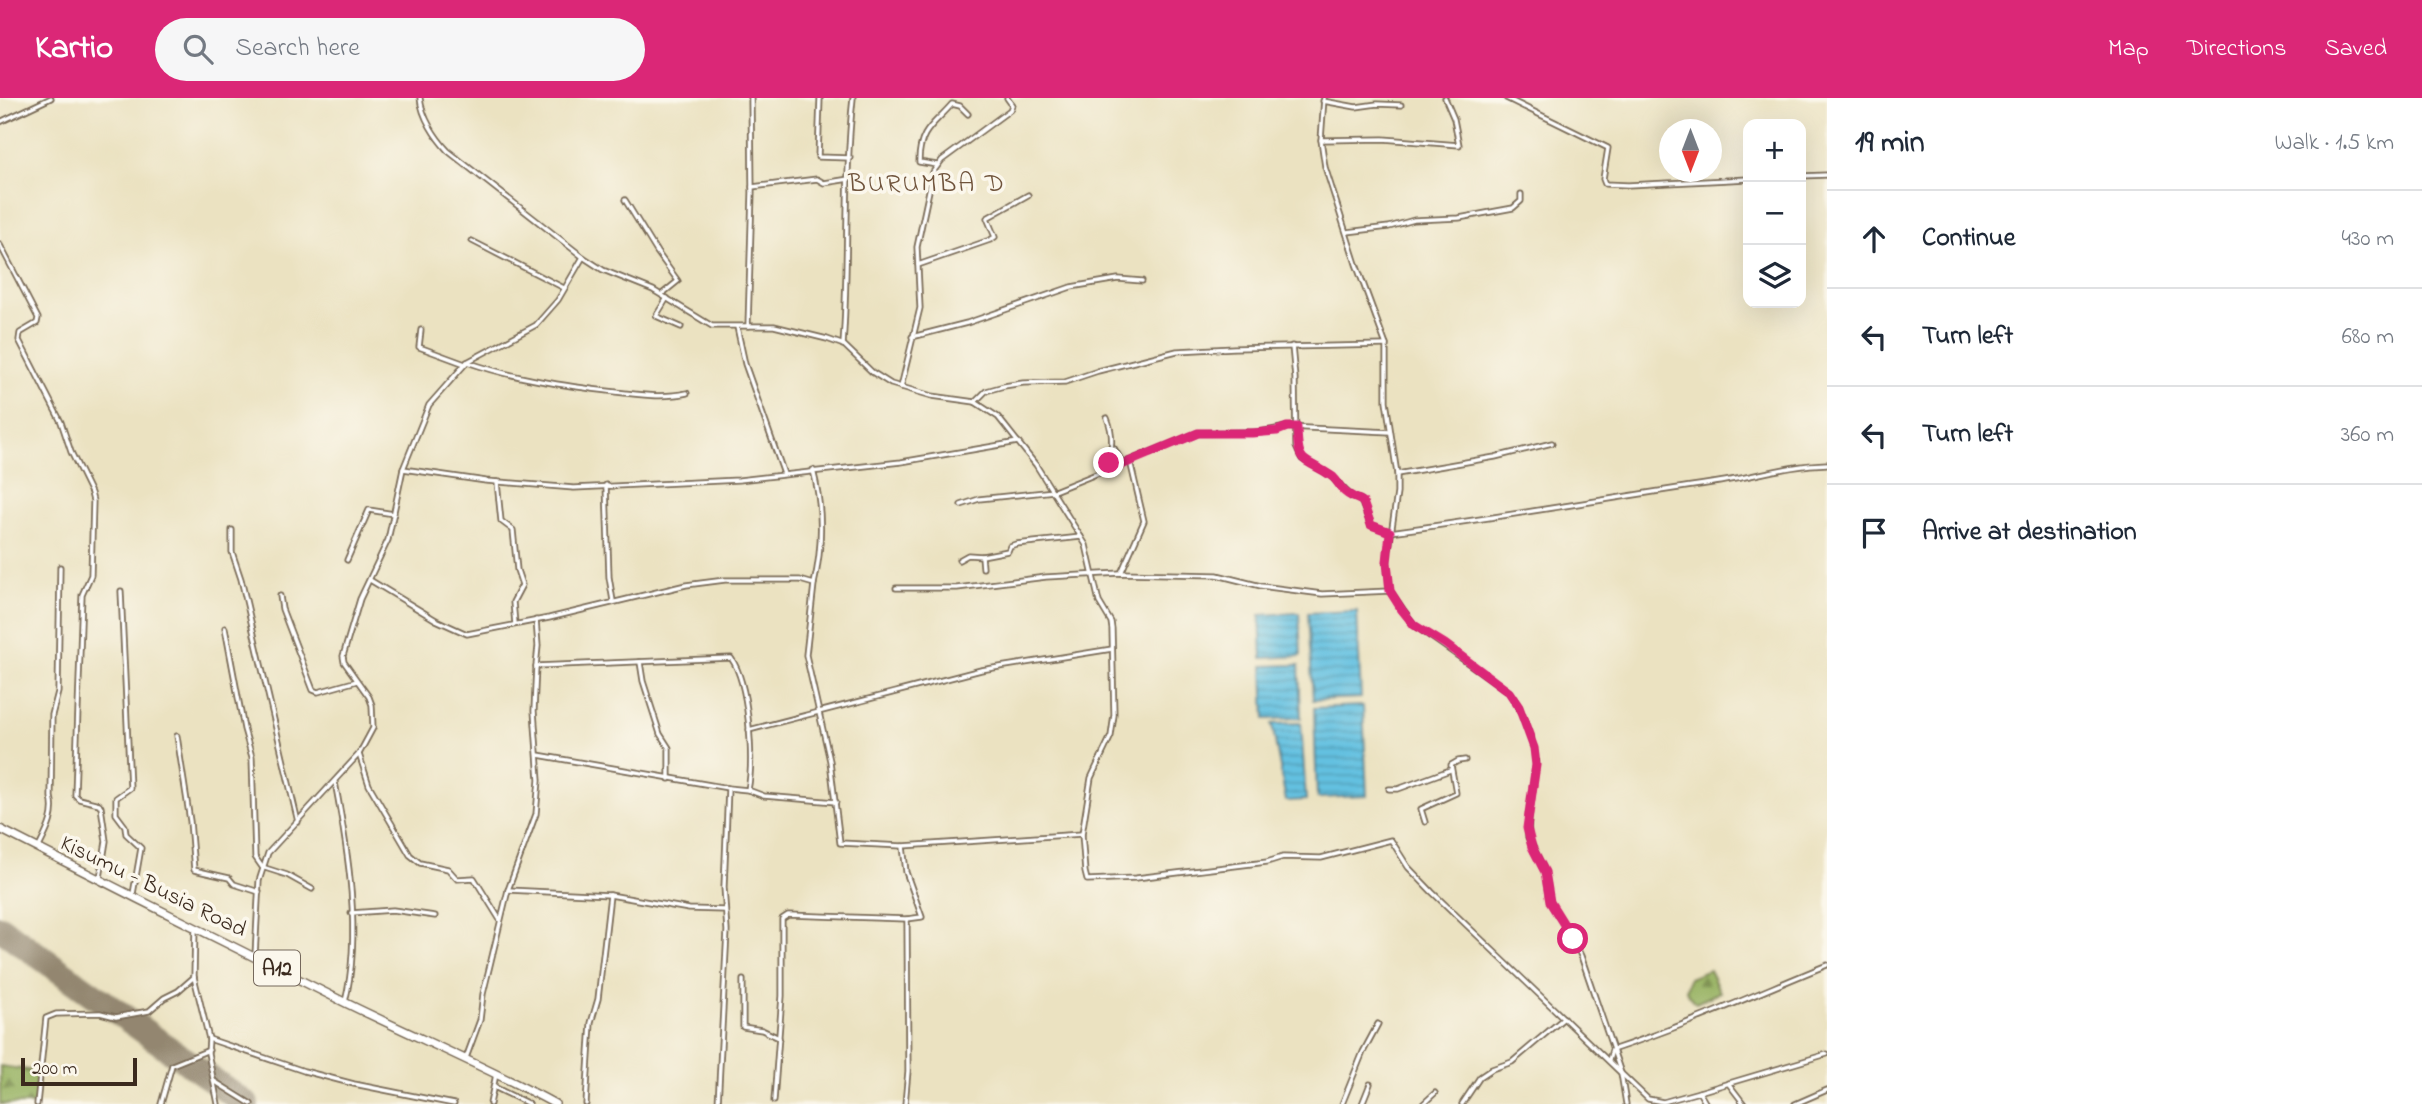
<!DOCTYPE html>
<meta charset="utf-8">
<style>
:root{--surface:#fff;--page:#f6f6f7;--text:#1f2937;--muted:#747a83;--line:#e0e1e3;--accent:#db2777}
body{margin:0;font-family:"Indie Flower",sans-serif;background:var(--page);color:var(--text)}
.controls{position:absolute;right:21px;top:21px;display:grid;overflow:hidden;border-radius:14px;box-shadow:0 7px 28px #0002}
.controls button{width:63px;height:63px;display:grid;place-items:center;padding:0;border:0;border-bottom:2px solid var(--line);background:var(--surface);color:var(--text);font:35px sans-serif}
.compass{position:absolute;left:1659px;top:21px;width:63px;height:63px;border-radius:50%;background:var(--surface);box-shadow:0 7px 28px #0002;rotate:180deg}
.scale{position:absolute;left:21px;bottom:18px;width:116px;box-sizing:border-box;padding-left:7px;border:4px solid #3b2a1e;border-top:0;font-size:19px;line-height:24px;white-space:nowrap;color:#3b2a1e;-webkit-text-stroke:5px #fbf7ec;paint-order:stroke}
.stop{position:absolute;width:21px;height:21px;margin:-16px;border:5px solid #db2777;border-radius:50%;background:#fff}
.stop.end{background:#db2777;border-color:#fff;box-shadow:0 2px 7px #0008}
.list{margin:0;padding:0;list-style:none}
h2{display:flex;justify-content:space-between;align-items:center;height:91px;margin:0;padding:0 28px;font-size:30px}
h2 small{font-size:23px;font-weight:400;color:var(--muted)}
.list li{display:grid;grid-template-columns:46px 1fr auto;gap:21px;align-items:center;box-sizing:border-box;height:98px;padding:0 28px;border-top:2px solid var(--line)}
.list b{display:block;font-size:26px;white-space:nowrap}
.list em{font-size:23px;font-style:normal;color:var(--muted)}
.icon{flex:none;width:38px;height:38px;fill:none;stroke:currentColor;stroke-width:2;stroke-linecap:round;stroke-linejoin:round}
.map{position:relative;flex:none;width:1827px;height:1006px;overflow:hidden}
header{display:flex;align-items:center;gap:42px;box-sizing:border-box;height:98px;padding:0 35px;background:var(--accent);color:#fff}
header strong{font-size:33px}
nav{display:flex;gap:38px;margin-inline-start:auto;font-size:24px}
.search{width:490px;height:63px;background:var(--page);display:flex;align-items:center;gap:18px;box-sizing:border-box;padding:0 24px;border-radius:38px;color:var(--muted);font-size:26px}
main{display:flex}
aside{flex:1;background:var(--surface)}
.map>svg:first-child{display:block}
.forest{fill:url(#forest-firs);stroke:#6b7042;stroke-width:2}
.water{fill:url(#water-rules);stroke:#4f7680;stroke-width:2}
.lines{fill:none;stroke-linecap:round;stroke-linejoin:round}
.runway{stroke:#938670;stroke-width:26}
.minor-casing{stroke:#796a57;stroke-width:7}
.trunk-casing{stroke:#796a57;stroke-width:10}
.minor{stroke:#fff;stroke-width:3.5}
.trunk{stroke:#fff;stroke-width:7}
.route{stroke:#db2777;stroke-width:9}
.labels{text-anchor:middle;stroke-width:7;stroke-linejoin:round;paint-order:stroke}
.shield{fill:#fbf7ec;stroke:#75685c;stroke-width:2}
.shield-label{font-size:21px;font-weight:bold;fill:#3b2a1e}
.street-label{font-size:23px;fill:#3b2a1e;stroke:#fbf7ec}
.quarter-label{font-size:26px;letter-spacing:2px;fill:#70543c;stroke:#fbf7ec}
</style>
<header>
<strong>Kartio</strong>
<div class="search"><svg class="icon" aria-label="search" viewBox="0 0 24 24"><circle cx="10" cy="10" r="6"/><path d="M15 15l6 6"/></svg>Search here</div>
<nav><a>Map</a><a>Directions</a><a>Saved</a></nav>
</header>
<main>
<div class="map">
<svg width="1827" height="1006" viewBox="0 0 1827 1006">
<defs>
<pattern id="forest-firs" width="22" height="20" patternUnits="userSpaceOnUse" patternTransform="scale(1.75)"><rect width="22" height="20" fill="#9bb567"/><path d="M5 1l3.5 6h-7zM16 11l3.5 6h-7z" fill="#809354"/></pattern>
<pattern id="water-rules" width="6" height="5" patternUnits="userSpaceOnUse" patternTransform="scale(1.75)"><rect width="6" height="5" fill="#63c1e1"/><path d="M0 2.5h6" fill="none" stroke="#539db6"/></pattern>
</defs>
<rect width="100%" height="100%" fill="#fbf7ec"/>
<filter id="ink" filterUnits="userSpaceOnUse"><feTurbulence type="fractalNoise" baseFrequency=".0143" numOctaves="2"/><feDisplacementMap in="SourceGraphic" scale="14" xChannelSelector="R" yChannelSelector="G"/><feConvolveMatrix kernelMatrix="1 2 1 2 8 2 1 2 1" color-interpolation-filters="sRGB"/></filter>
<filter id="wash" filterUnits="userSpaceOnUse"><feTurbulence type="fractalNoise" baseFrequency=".00686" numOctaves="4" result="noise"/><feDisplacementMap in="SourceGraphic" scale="28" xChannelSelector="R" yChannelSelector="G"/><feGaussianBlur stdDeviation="1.57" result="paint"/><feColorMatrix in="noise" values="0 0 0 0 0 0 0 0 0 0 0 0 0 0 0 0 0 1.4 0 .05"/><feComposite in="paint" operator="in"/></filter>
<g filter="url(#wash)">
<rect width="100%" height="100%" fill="#ebe2c1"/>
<g class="forest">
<path d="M1709,872L1720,894L1696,905L1686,893L1689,880Z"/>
<path d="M0,968L35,973L38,982L35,1006H0Z"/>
</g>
<g class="water">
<path d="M1357,513L1361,600L1313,602L1308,515Z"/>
<path d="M1299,515L1301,558L1262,560L1260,517Z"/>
<path d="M1299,567L1301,620L1265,621L1263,568Z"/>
<path d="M1363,608L1367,698L1317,700L1314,610Z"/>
<path d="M1301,625L1306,702L1286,703L1272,626Z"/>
</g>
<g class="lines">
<path class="runway" d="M0,830L246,1006"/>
</g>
</g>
<g filter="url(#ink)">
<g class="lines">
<defs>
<g id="minor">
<path d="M420,0C422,19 435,39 448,53L583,159"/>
<path d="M820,0L818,59L850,60"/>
<path d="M1324,0L1321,42L1325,69L1356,166L1386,247V303L1397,376V395L1387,464L1390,493L1414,527L1509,594L1519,609L1534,650L1536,667L1529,714L1528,739L1545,774L1550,804L1573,841L1581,858L1621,975L1626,1006"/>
<path d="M1506,0L1608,50L1603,81L1605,86L1628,87L1748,81"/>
<path d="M1323,3L1356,9L1377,6L1401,7"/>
<path d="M0,24L51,0"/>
<path d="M1321,42L1383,41L1459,47L1454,21L1445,0"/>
<path d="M937,67L919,64C919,32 934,27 952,6L960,8L968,16"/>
<path d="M1801,78L1827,77"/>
<path d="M752,89L817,81L824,85L849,81"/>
<path d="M625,102L657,154L678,183L662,196"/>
<path d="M1347,134L1389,129L1414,122L1459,120L1513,110L1521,103V96"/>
<path d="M472,143L564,190"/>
<path d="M0,147L38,220L37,225L20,235L19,242L61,324L71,354L91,395L93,403L91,477L82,497L75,697L79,701L99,706L101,709L106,743L100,780"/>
<path d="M918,167L990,142L995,139L987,120L1028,97"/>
<path d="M667,200L656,218L681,229"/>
<path d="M748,228L752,95L751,0"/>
<path d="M737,229L745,266L784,376"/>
<path d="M421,232L419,249L465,266"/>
<path d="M912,239L967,225L1071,189L1118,181L1142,183"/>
<path d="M843,247C849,165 844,82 853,0"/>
<path d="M1292,248L1295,280L1296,349L1302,361L1330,377L1352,399L1361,402L1371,427L1390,434C1498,420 1604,401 1712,385C1750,380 1787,367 1827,366"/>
<path d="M467,264C516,281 565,288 616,294C639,297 664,300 687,295"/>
<path d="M901,289L920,210L917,149L933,74L942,62L1010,12L1012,7L1007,0"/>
<path d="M975,304L986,293L1004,288L1023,285L1065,284L1098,273L1177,253L1234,250L1386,247"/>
<path d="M1114,350L1123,366"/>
<path d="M403,371L486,383L574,390L739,382L901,364L1018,344"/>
<path d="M813,372C823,410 823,447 814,486"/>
<path d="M1107,373C1111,353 1115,339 1107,320"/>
<path d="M1397,376L1495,359L1552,345"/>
<path d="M497,384L501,423L513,432L517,472L522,487L513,504L515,526"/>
<path d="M606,387L609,479L613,503"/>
<path d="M961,407L979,401L1054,393L1198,335L1260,334L1287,329L1390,334"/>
<path d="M232,432V454L241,481L298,724"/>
<path d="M347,462L369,412L394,416"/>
<path d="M959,462L968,457L982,458"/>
<path d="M983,470L982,458L1008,453L1010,448L1016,446L1081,439"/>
<path d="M1121,475L1144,423L1130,363"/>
<path d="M370,482L436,522L467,536L549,520L686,487L725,482H800L814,486L806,557L830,663L840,745L903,748L1082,736"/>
<path d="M896,490H957L1046,479L1121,475L1217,477L1261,488L1322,496L1390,493"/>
<path d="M121,493L130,690L116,700V716L125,728L126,736L141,750L133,796"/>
<path d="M280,498L282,511L313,592L318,594L357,583"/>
<path d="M536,522L538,548L536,568L731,560C749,585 754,662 748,692L764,698L836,704"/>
<path d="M225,530L244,631L252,659L255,759L262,769L287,777L312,791"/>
<path d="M640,564L643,583L660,636L669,650V681"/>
<path d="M749,632L981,572L1112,551"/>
<path d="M177,638L190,723L194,772L229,780L234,786L259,794"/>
<path d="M359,656L369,687L410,757L420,765L448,771L457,781L474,780L500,822"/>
<path d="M538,657L728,690L724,789L727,833L718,1006"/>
<path d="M335,684C348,753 362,836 345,904"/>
<path d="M728,690L748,692"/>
<path d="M1389,691H1398L1450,672"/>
<path d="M1425,724L1421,711L1456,695L1451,667L1458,663L1465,662"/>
<path d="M39,749C47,733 56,717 51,699L52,617L58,594L60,469"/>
<path d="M508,792L610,797L689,811L724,812"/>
<path d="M351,815L393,812L435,818"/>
<path d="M195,829L194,879L209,941L208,955L218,1006"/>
<path d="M255,858L259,783L268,755L359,656L373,630L372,607L369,599L344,564L343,558L360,501L388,442L403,371L429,307L467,264L536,227L558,202L583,159L603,172L653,192L712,228H774L827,241L844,247L872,274L891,286L932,298L975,304L998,319L1036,367L1086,447L1099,504L1111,524L1112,531L1114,617L1111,638L1091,680L1082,736L1085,774L1087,782L1136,780L1267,764L1283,759L1321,760L1391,742L1408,769L1432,794L1648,1001L1663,1004L1699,994L1706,1006"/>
<path d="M743,882V929L762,932L779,940"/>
<path d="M209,941L304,973L354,986L454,1006"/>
<path d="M466,960L480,922L483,896L508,792L536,716L539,682L534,613L536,568"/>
<path d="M1609,962L1612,952C1685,928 1756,896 1827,867"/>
<path d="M214,983L251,1006"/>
<path d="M1728,985L1744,1006"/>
<path d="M494,989L529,1006"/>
<path d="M1699,994L1827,956"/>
<path d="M774,1003L782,898V821L788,817L907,821L922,819L906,774L903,748"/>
<path d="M37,1006L46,920L56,916L100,915L116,919L149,913L164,900L178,893L194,879"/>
<path d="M161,1006L172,967L209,952"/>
<path d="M490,1006L496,976"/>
<path d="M586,1006L591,925L598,901L610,797"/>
<path d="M905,1006L908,973L907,821"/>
<path d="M1342,1006L1363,954L1378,926"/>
<path d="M1362,1006L1370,986"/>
<path d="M1423,1006L1435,995"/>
<path d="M1462,1006L1480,979L1492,971L1512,964L1564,920"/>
<path d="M1795,1006L1827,992"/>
</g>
<path id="trunk" d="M0,731C115,790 230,847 346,905C415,939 487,969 555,1006"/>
</defs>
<use href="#minor" class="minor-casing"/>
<use href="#trunk" class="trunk-casing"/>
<use href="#minor" class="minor"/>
<use href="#trunk" class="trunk"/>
</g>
</g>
<g class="lines" filter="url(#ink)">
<path class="route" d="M1109,365L1107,373L1198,335H1252L1277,333L1287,329H1297C1298,371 1304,358 1333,379C1338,384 1339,387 1343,392C1349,399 1356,399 1363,404L1371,427L1390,434L1387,464L1390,493L1402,512L1414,527L1445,546L1509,594L1519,609L1534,650L1536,667L1527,730L1532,749L1545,774L1550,804L1573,841"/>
</g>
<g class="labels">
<rect class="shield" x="254" y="852.5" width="46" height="35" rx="5"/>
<g class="shield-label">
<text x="277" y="877">A12</text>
</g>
<g class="street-label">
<text transform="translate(154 787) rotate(26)" y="8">Kisumu - Busia Road</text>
</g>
<g class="quarter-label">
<text x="927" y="93">BURUMBA D</text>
</g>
</g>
</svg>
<div class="controls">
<button>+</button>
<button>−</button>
<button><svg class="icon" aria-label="layers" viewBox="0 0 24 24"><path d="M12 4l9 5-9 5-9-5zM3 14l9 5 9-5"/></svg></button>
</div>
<svg class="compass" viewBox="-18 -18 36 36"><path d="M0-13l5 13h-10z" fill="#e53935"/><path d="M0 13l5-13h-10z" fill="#747a83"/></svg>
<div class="scale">200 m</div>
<div class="stop" style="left:1573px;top:841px"></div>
<div class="stop end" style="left:1109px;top:365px"></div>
</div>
<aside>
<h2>19 min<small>Walk · 1.5 km</small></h2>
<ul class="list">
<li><svg class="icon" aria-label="ahead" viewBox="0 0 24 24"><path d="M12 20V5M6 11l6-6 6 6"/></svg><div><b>Continue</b></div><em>430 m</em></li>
<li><svg class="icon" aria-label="left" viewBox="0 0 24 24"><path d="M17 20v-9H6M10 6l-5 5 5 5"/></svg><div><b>Turn left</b></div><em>680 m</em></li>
<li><svg class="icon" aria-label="left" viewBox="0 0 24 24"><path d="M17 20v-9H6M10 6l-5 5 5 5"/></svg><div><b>Turn left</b></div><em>360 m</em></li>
<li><svg class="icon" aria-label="arrive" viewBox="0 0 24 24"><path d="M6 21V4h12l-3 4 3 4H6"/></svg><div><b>Arrive at destination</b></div></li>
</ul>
</aside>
</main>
